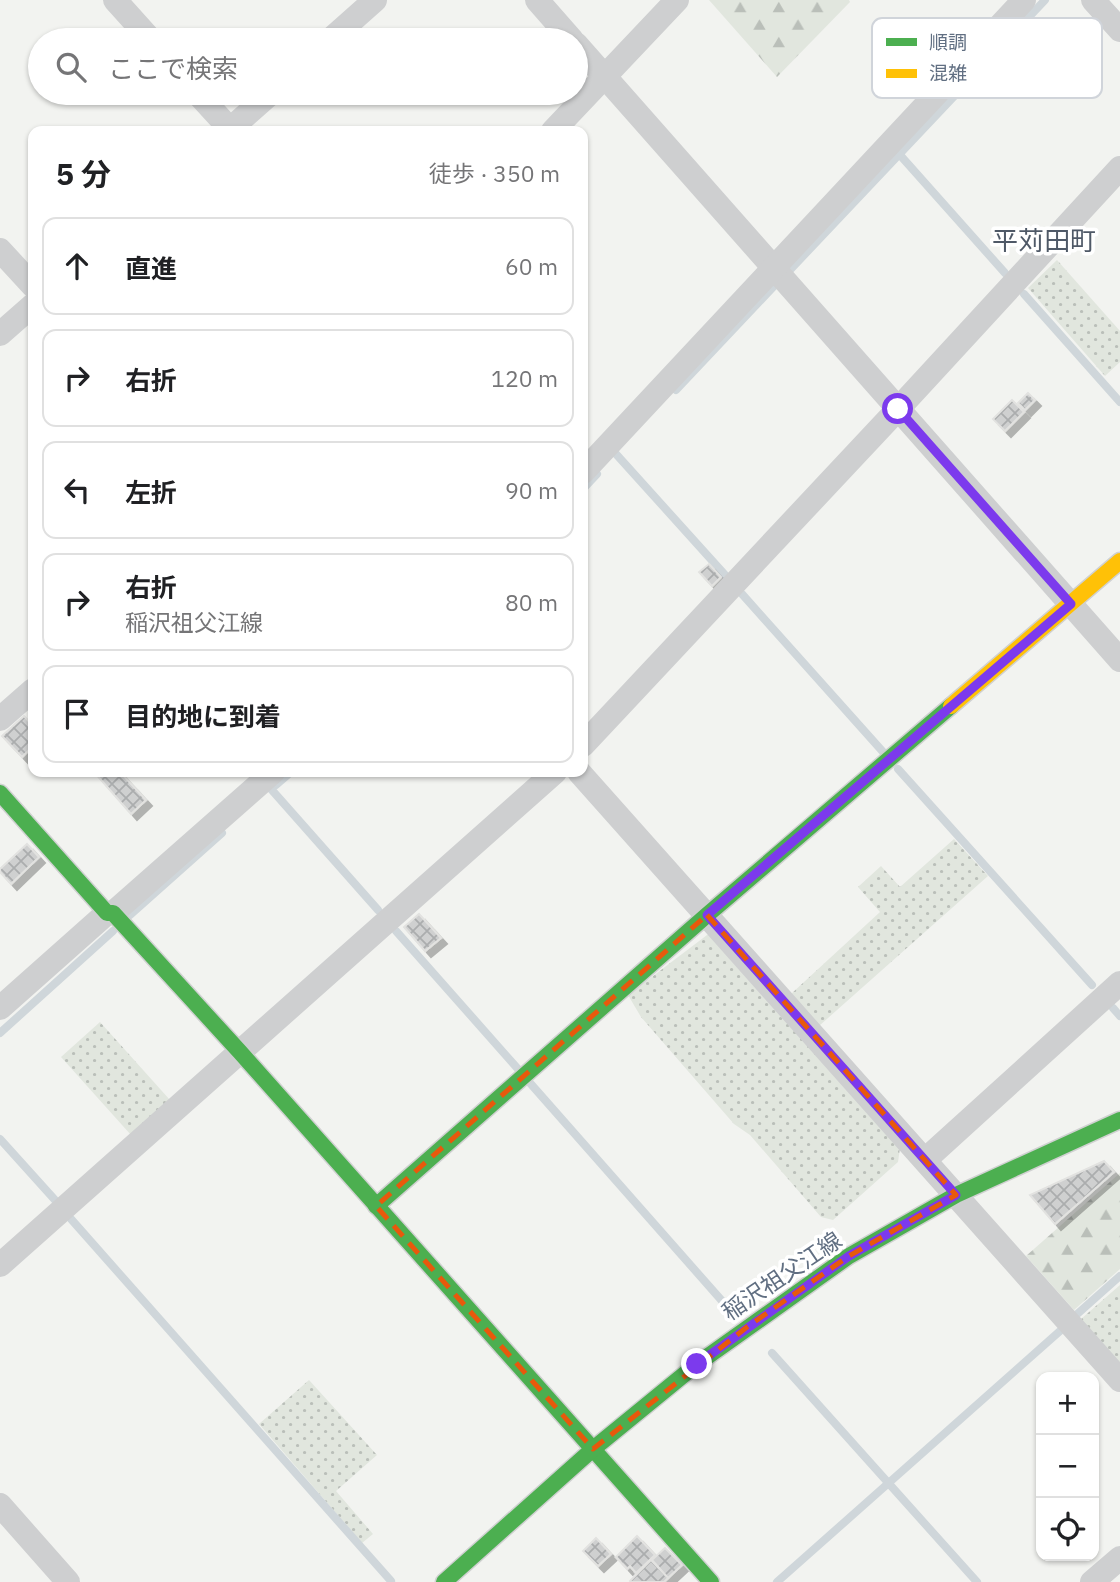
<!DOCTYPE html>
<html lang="ja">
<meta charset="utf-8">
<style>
:root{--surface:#fff;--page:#f2f2f2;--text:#202124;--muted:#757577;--line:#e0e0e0}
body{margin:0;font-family:"IBM Plex Sans","Noto Sans JP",sans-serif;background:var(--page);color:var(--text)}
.controls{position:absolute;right:21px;bottom:21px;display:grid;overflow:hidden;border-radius:14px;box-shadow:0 2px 5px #0004}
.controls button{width:63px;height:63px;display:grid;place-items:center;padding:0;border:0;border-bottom:2px solid var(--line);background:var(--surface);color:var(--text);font:35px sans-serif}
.stop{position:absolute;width:21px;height:21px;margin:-16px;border:5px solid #7c3aed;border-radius:50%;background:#fff}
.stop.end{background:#7c3aed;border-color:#fff;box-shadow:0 2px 7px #0008}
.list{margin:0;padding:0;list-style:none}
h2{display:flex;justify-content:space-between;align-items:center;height:91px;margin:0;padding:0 28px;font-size:30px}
h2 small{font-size:23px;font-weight:400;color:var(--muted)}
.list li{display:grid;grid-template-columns:46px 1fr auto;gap:21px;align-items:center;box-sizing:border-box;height:98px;margin:0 14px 14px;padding:0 14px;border:2px solid var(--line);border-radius:14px}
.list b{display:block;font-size:26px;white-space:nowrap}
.list p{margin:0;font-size:23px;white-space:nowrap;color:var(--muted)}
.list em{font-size:23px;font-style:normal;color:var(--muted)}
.icon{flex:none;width:38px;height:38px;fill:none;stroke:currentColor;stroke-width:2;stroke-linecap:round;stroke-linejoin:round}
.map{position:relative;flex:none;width:1120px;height:1582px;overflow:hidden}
.search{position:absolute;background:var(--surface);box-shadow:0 2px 5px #0004;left:28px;top:28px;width:560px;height:77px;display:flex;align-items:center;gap:18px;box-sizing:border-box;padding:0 24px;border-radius:38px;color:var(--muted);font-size:26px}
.panel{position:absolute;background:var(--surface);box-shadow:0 2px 5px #0004;left:28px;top:126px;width:560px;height:651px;border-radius:14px}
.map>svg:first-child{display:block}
.grass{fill:url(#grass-dots)}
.forest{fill:url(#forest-firs)}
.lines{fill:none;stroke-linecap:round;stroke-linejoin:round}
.stream{stroke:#cfd6da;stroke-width:8}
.building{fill:url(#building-cross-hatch);stroke:#e2e2e0;stroke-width:2;filter:url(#shadow)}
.fast-casing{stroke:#d0d1d1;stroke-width:19}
.slow-casing{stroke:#d0d1d1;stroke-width:19}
.street{stroke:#cecfd0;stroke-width:24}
.fast{stroke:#4caf50;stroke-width:16}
.slow{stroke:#ffc107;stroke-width:16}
.route{stroke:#7c3aed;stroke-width:9}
.marked{fill:none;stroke:#e8590c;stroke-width:5;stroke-dasharray:14 9;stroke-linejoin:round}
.labels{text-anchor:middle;stroke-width:7;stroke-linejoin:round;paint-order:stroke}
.street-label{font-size:23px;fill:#616f82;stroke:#fff}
.quarter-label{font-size:26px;fill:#4f5967;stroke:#fff}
.key{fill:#fff;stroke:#d0d4da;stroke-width:2}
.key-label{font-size:19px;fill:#616f82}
</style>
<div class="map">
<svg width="1120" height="1582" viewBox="0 0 1120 1582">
<defs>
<pattern id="grass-dots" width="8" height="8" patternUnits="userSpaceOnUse" patternTransform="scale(1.75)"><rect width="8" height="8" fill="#e1e6de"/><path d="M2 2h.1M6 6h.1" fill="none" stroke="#babfb9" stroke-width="1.8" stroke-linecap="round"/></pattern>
<pattern id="forest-firs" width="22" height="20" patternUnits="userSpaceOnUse" patternTransform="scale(1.75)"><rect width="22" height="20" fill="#e1e6de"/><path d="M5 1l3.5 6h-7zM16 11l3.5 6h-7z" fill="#babfb9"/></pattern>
<pattern id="building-cross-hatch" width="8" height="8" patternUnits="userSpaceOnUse" patternTransform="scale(1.75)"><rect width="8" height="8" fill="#cfd0d0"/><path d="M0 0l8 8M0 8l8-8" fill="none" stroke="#abadae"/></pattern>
<filter id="shadow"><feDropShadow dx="6" dy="6" stdDeviation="0" flood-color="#0004"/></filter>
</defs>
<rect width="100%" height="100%" fill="#f2f3f0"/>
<g class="grass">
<path d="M1057,260L1120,331V362L1105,376L1028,288Z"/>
<path d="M954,839L988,876L819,1026L791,994L880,912L858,887L881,866L900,887Z"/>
<path d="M711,932L900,1148L898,1162L833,1220L821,1217L750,1135L734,1124L641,1017L628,995Z"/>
<path d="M100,1022L170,1100L131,1135L61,1057Z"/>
<path d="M1120,1285V1364L1081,1319Z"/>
<path d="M309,1380L377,1455L336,1491L373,1534L362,1543L259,1424Z"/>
</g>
<g class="forest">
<path d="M709,0H849L850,2L777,77Z"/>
<path d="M1120,1173V1269L1074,1310L1026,1256Z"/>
</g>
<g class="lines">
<g class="stream">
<path d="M900,155L1005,273"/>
<path d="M789,271L1045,0"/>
<path d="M1024,294L1120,402"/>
<path d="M676,390L776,284"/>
<path d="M616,454L726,576"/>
<path d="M583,489L597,474"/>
<path d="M742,594L884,753"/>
<path d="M898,769L1092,985"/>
<path d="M276,785L291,772"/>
<path d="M271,789L378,910"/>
<path d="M130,915L222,833"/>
<path d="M396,931L518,1069"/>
<path d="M1113,1008L1120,1016"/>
<path d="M0,1033L113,931"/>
<path d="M530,1083L723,1302"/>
<path d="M0,1139L55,1200"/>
<path d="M71,1219L391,1581"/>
<path d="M1075,1316L1120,1276"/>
<path d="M772,1353L977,1582"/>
<path d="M777,1582L1060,1331"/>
</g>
</g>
<g class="building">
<path d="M1028,393L1035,400L1025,410L1018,403Z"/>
<path d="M1012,400L1024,412L1005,431L993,419Z"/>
<path d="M709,564L721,577L712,586L699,572Z"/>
<path d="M24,716L33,726V746L22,757L2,736Z"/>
<path d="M94,772H120L146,800L131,814Z"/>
<path d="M27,844L39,857L11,884L0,872V869Z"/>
<path d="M419,914L441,938L425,951L404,927Z"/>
<path d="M1104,1161L1114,1172L1055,1224L1030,1195Z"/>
<path d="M637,1536L655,1555L636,1573L630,1566L627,1569L616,1557Z"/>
<path d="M596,1538L611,1554L598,1566L583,1551Z"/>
<path d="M665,1548L682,1565L668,1578L652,1560Z"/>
<path d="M651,1560L668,1578L664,1582H631L630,1581Z"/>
</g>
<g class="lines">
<defs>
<g id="fast">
<path d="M0,793L107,913H113L240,1052L711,1582"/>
<path d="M376,1206L707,915L951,706"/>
<path d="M444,1582L593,1449L697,1364L849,1256L956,1195L1120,1120"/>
</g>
<path id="slow" d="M951,706L1120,561"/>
</defs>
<use href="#fast" class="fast-casing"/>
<use href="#slow" class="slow-casing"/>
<g class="street">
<path d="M115,0L151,40"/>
<path d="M537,0L572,40"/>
<path d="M1093,0L1120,30"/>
<path d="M330,40L375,0"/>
<path d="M576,44L1120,660"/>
<path d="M197,93L230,129"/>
<path d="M228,131L271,93"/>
<path d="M553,131L677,0"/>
<path d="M0,250L33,286"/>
<path d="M0,334L33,305"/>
<path d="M583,472L1024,0"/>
<path d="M0,719L33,690"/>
<path d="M583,745L898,409L1120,168"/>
<path d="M579,772L1120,1380"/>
<path d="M113,913L273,772"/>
<path d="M0,1008L107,913"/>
<path d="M925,1160L1120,983"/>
<path d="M0,1265L555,772"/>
<path d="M0,1505L68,1582"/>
<path d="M1092,1582L1120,1558"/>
</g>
<use href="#fast" class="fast"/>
<use href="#slow" class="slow"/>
</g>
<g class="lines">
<path class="route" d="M697,1364L849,1256L956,1195L707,915L1071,604L898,409"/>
</g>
<path class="marked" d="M707,915L956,1195L849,1256L747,1327L593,1449L376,1206Z"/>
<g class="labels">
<g class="street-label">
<text transform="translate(782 1276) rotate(-34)" y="8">稲沢祖父江線</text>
</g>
<g class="quarter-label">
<text x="1044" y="250">平苅田町</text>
</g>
</g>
<rect x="872" y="18" width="230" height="80" rx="10" class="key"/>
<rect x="886" y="38" width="31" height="8" fill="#4caf50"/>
<rect x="886" y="69" width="31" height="9" fill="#ffc107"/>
<g class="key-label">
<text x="929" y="49">順調</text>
<text x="929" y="80">混雑</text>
</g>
</svg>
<div class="controls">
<button>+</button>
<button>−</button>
<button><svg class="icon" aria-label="locate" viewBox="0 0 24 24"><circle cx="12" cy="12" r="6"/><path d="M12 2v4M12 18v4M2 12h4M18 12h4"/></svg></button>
</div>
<div class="stop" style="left:898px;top:409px"></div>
<div class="stop end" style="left:697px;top:1364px"></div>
<div class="search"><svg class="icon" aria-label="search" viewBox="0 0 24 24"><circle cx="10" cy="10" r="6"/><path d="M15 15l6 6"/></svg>ここで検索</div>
<section class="panel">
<h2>5 分<small>徒歩 · 350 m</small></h2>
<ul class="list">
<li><svg class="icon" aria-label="ahead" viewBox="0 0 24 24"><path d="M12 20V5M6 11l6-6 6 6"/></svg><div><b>直進</b></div><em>60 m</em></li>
<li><svg class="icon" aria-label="right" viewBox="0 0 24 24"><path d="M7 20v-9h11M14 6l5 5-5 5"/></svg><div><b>右折</b></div><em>120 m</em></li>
<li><svg class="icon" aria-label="left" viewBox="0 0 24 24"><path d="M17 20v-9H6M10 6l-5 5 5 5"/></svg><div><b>左折</b></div><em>90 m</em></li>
<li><svg class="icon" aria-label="right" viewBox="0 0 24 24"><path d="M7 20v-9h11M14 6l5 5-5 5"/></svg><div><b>右折</b><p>稲沢祖父江線</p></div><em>80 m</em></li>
<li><svg class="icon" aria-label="arrive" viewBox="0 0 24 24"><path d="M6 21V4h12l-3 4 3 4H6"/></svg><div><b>目的地に到着</b></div></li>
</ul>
</section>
</div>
